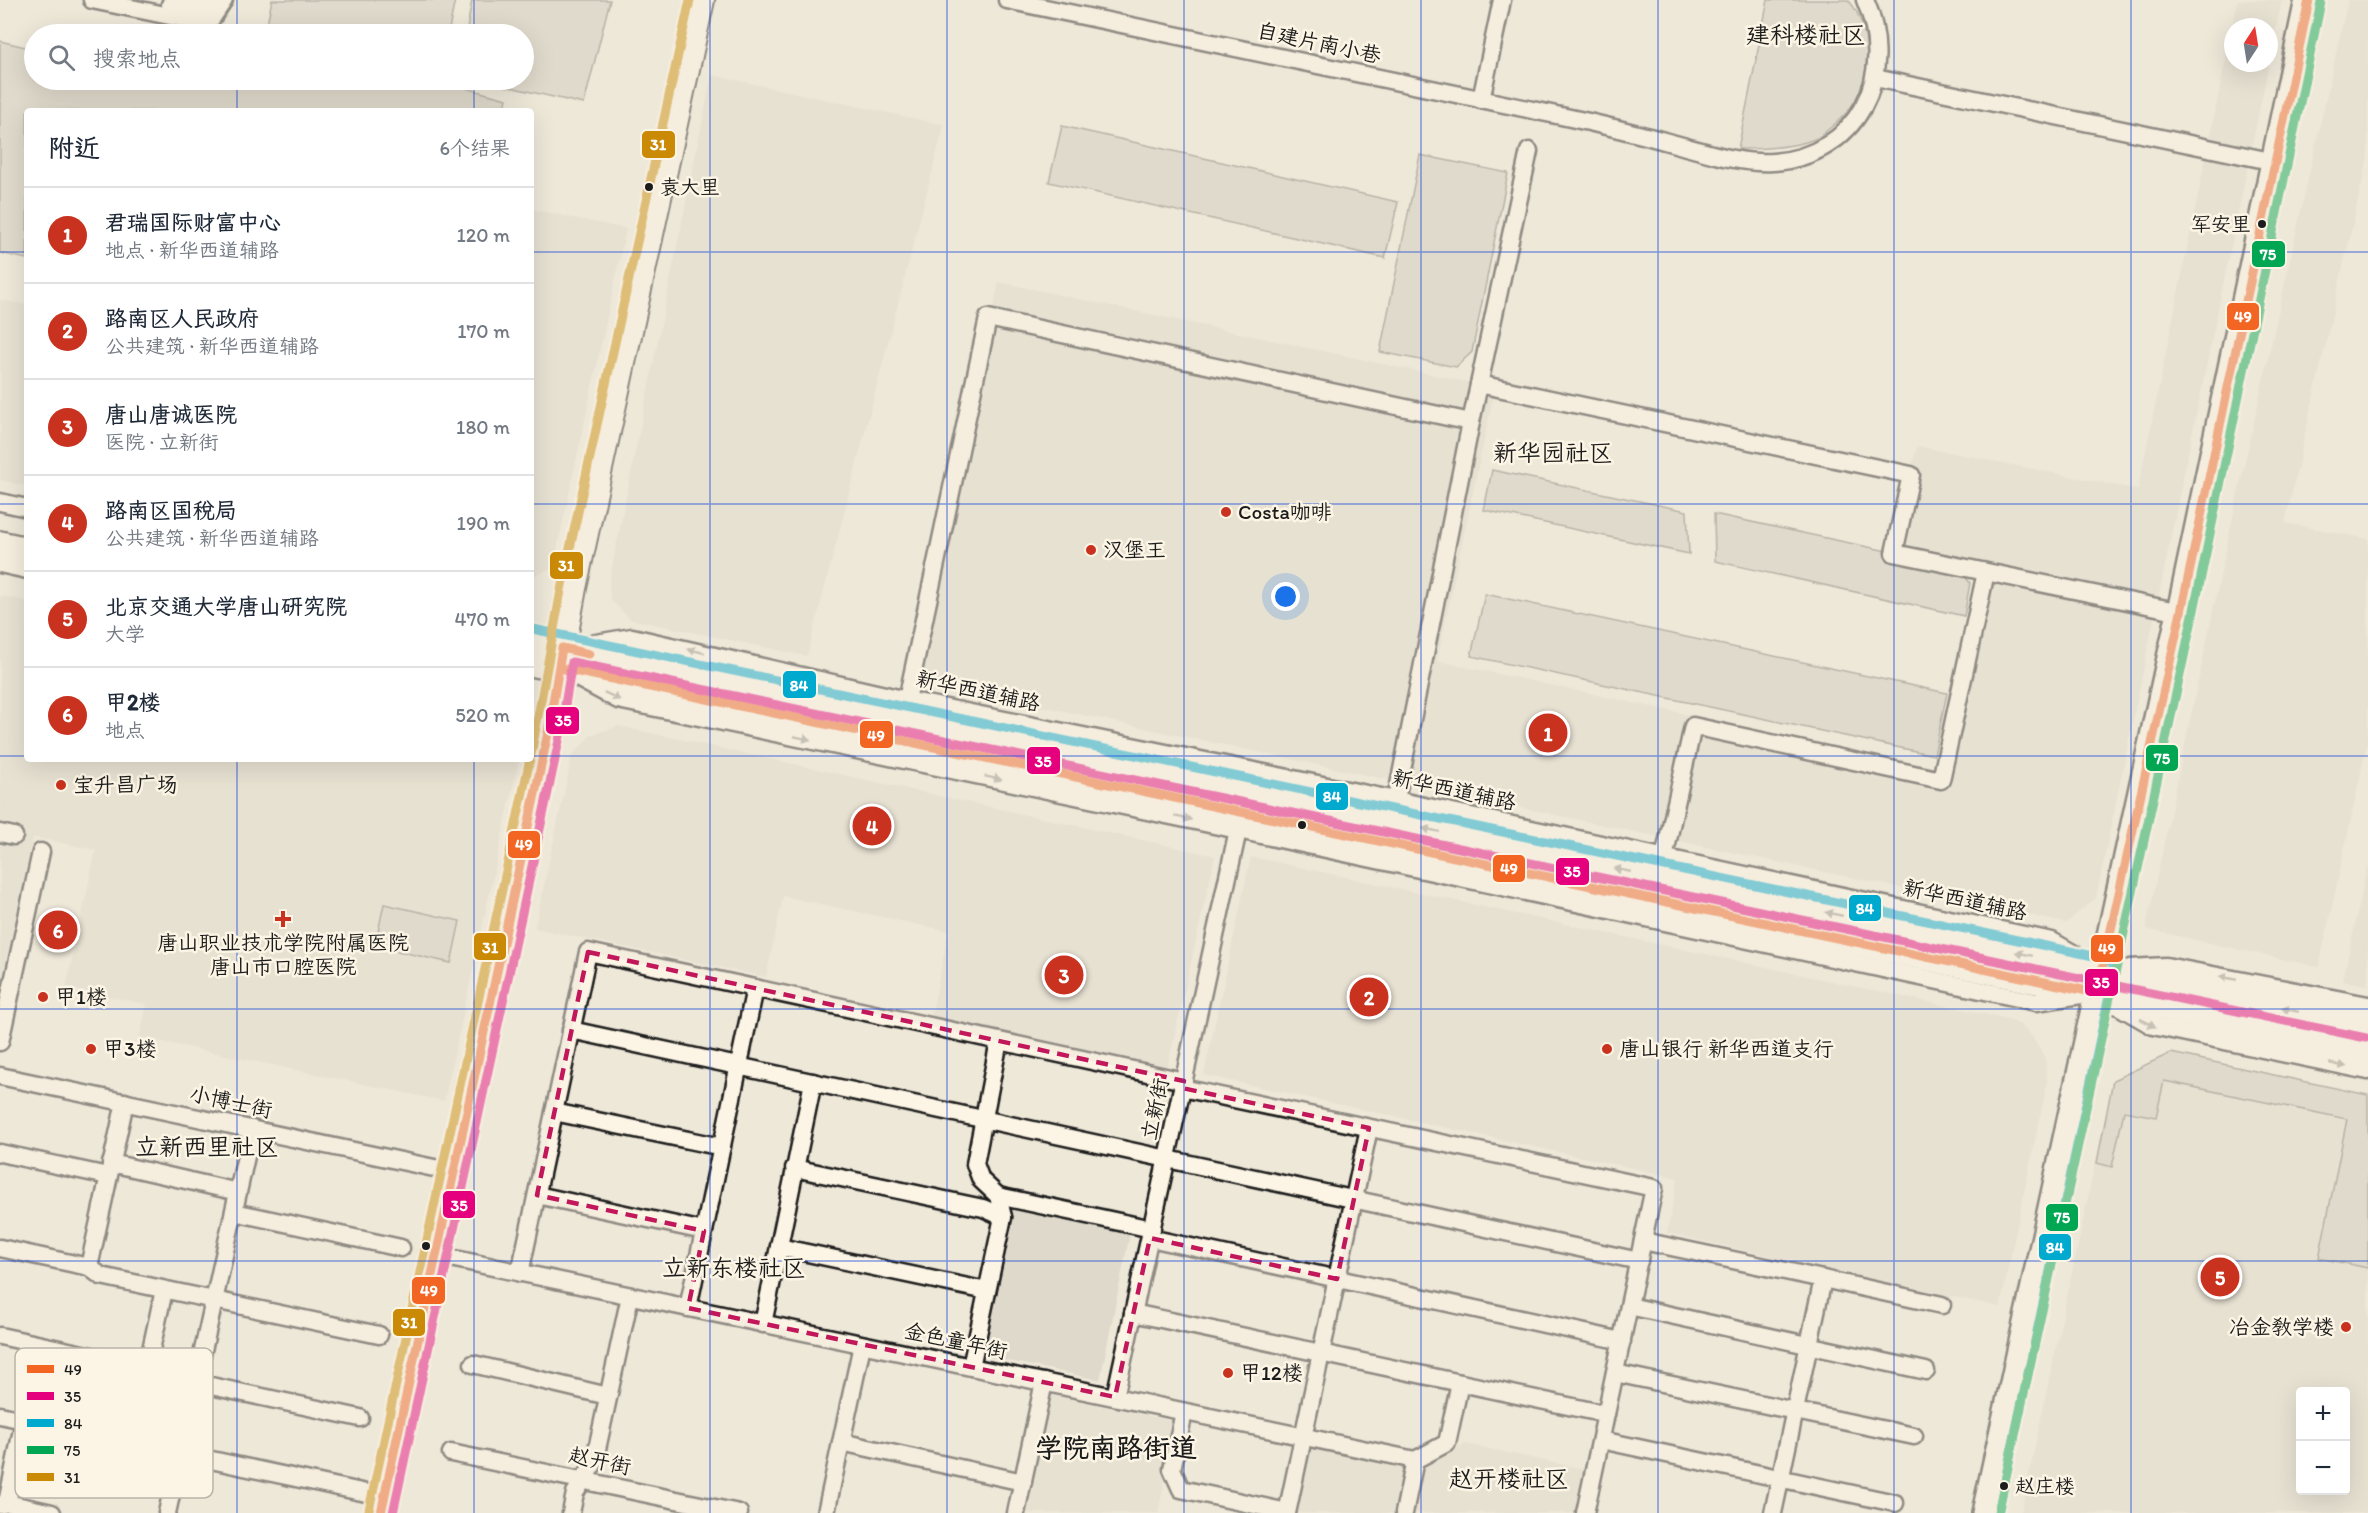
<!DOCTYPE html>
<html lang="zh">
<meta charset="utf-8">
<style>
:root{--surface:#fff;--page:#f2f2f3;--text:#1f2937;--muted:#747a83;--line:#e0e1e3;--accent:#c8321e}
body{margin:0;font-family:Itim,"LXGW WenKai TC",sans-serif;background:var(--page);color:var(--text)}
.controls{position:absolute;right:18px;bottom:18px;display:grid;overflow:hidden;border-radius:6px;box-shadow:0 6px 24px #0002}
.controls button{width:54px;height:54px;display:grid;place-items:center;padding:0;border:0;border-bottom:2px solid var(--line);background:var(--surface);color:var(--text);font:30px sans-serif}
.compass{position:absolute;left:2224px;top:18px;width:54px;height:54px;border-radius:50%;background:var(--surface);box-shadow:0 6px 24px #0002;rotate:12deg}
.you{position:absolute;left:1286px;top:597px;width:21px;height:21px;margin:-15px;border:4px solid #fff;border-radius:50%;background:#1a73e8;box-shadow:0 0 0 9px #1a73e833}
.badge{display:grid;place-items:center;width:39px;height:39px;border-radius:50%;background:var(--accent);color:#fff;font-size:20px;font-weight:700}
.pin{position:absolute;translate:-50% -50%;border:3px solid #fff;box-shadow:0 2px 6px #0006}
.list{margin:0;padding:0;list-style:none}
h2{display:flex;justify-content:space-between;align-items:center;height:78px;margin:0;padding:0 24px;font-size:26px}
h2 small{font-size:20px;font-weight:400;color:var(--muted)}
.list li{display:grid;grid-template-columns:39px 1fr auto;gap:18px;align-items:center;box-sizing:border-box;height:96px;padding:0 24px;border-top:2px solid var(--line)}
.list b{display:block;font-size:22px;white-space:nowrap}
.list p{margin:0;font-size:20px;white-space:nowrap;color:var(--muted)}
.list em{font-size:20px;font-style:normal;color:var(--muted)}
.icon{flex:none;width:33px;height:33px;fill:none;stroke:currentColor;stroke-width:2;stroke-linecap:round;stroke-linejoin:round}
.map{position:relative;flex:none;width:2368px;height:1513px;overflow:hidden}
.search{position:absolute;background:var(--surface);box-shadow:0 6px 24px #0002;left:24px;top:24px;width:510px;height:66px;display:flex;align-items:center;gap:15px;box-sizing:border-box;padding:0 21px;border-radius:33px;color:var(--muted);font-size:22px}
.panel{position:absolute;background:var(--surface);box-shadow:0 6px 24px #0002;left:24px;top:108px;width:510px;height:654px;border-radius:6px}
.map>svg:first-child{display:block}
.built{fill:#ded9cb;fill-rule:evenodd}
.green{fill:#cfcabd;stroke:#76736c;stroke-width:1.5}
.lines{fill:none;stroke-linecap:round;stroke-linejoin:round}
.street-casing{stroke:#1c1c1c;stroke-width:21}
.secondary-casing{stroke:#1c1c1c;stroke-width:28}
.primary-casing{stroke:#1c1c1c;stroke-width:32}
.street{stroke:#fcf5e5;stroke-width:16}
.secondary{stroke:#fcf5e5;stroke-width:24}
.primary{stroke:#fcf5e5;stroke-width:27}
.bus-1-casing{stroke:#fcf5e5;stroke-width:14}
.bus-2-casing{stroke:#fcf5e5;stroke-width:14}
.bus-3-casing{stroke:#fcf5e5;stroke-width:14}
.bus-4-casing{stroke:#fcf5e5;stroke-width:14}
.bus-5-casing{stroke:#fcf5e5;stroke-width:14}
.bus-1{stroke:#f26522;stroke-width:9}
.bus-2{stroke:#e5007d;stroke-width:9}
.bus-3{stroke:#00a9ce;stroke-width:9}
.bus-4{stroke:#00a651;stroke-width:9}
.bus-5{stroke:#cb8a06;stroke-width:9}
.oneway{fill:#97938b}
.marked{fill:none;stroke:#c2185b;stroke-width:4.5;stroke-dasharray:12 8;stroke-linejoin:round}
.grid{fill:none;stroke:#1d4ed8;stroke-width:1.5;stroke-opacity:0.55}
.bus-dot{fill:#1c1c1c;stroke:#fcf5e5;stroke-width:2}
.poi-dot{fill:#c8321e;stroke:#fcf5e5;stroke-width:2}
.labels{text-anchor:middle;stroke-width:5;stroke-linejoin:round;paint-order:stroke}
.bus-label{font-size:20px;fill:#1c1c1c;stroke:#fcf5e5;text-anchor:start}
.street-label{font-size:21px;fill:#1c1c1c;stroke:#fcf5e5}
.poi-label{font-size:21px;fill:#1c1c1c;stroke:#fcf5e5;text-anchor:start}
.quarter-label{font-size:24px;fill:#1c1c1c;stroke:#fcf5e5}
.district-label{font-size:27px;font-weight:bold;fill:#1c1c1c;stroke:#fcf5e5}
.key{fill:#fcf5e5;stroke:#b9b4a9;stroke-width:1.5}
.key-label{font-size:16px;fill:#1c1c1c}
.line-badge{stroke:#fcf5e5;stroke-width:2}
.badge-label{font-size:16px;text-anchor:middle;font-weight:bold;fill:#fff}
</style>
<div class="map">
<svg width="2368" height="1513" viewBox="0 0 2368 1513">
<rect width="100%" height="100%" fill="#eee8d9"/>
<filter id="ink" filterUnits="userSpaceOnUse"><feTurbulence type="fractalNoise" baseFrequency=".0167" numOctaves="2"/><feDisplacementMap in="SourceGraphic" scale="12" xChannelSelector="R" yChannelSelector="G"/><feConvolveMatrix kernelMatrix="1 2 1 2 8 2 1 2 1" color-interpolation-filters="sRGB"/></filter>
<g filter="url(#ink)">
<g class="built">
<path d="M2238,0H2282L2269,61V27H2233V63H2269L2096,898L2066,923L918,680L999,282L1495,388L1437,661L1948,770L1991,565L1896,545L1917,446L2138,490Z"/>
<path d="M2348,0H2368V156L2285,523L2368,539V739L2319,967L2146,929L2234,512Z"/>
<path d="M712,75L944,125L807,656L630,619L611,600L609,585L614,557Z"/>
<path d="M531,209L626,229L553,568L531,577Z"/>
<path d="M0,300L27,305V486L0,480Z"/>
<path d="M0,596L27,601V759H519L444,1101L140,1037L147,1004L66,988L96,850L33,837L0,990Z"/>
<path d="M618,726L1215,856L1167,1068L931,1018L949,931L783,896L766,977L535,928L572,756L590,736Z"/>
<path d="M1251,857L2007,1019L2020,1025L2030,1034L2045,1058L2047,1083L2000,1307L1667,1233L1678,1178L1204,1075Z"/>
<path d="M2368,863V985L2343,981Z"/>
<path d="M2171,1053L2368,1095V1513H2021L2113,1080ZM2300,1392H2346V1490H2300Z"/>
<path d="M1014,1189L1134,1214L1100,1380L980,1355Z"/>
<path d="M1051,1395L1176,1422L1158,1513H1026Z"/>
<path d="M1306,1441L1409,1462L1399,1513H1291Z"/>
<path d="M1465,1444L1588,1470L1579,1513H1410L1420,1468Z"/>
</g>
<g class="green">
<path d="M272,0H455L448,34H265Z"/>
<path d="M472,0H610L584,104L479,80H524V34H466Z"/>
<path d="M1768,0H1848C1858,10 1862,23 1865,36C1874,77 1861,103 1830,128C1826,131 1821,137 1815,139C1792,148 1763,149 1738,149Z"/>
<path d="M0,41L34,49V80H448L469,89L507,99L504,111H27V259L0,253Z"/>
<path d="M1062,126L1398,202L1385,258L1049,182Z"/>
<path d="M1420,155L1508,173L1472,352L1456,367L1380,352Z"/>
<path d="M1492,470L1687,511L1689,554L1484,510Z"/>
<path d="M1714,514L1957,566L1970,583L1964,616L1715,561Z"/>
<path d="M1485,594L1947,693L1934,755L1471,656Z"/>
<path d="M384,904L460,921L451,963L375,946Z"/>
<path d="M2171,1053L2368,1095V1268L2319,1258L2347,1119L2164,1081L2156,1117L2124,1111L2112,1167L2097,1163L2113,1080Z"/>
</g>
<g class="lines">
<defs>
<g id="street">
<path d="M92,0L199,22L212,18L224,0"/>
<path d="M1007,0C1192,39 1376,77 1561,116C1600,124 1640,134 1679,145C1709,153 1741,164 1773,162C1858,156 1898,74 1865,0"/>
<path d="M170,4L190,8L207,7L213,0"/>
<path d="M1875,78L2275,162"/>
<path d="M1481,100L1502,0"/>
<path d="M1479,384L1911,475L1894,553L2181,612"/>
<path d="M0,502L27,508"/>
<path d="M0,564L27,570"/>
<path d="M578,646L632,637L907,700L1396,800L2052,941L2083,959"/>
<path d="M581,680L618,700L1238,830L2036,1002L2081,995"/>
<path d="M907,700L988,318L1471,422"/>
<path d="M1396,800L1471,422L1529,151"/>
<path d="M0,833L14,836"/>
<path d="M1662,867L1693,726L1941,780L1986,572"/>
<path d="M2130,968L2166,966L2368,1005"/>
<path d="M2113,1003L2153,1026L2368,1071"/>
<path d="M571,1030L1639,1261"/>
<path d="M0,1042L41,852"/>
<path d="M0,1076L453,1172"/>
<path d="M1182,1088L1654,1188L1585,1513"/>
<path d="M554,1112L722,1147"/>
<path d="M0,1153L108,1176"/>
<path d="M111,1163L238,1192"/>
<path d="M794,1168L983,1208L1003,1217"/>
<path d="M537,1195L704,1231"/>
<path d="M998,1196L1152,1229"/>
<path d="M234,1212L401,1248"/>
<path d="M1150,1238L1622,1341"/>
<path d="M1643,1241L1823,1279L1773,1513"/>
<path d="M779,1247L987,1291"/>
<path d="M0,1248L89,1267L101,1276L379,1335"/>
<path d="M436,1255L1415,1460L1404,1513"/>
<path d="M89,1267L125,1102"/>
<path d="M520,1273L588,952L1184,1081"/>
<path d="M1823,1279L1942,1305"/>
<path d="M1629,1306L1926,1371"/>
<path d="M688,1308L755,988"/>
<path d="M1133,1313L1606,1414"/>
<path d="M763,1324L813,1082"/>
<path d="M0,1336L147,1368L164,1290"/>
<path d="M473,1364L608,1396"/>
<path d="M971,1367L1003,1217L998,1196L981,1180L975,1164L999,1041"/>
<path d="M147,1368L160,1375L360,1418"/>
<path d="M1615,1373L1914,1436"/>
<path d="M1115,1397L1238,830"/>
<path d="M1184,1412L1172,1469L1181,1489L1287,1512"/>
<path d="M0,1415L385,1497"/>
<path d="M1601,1440L1895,1503"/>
<path d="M841,1442L1023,1482"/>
<path d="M451,1453L739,1513"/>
<path d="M1415,1460L1447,1443L1460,1383"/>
<path d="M7,1503L24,1420"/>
<path d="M0,1505L7,1503L52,1513"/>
<path d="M167,1513L252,1129"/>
<path d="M571,1513L575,1493L594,1463L630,1296"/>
<path d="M826,1513L862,1345"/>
<path d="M1016,1513L1044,1382"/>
<path d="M1287,1513L1369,1128"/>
</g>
<path id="secondary" d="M381,1513L548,733L574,588L702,0"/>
<g id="primary">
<path d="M0,545L27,551"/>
<path d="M531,641L2368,1026"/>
<path d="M531,662L2368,1050"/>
<path d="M1986,1513L2181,612L2309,0"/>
</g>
</defs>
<use href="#street" class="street-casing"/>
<use href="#secondary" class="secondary-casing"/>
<use href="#primary" class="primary-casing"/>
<use href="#street" class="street"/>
<use href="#secondary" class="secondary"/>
<use href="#primary" class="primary"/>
<defs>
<g id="bus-1">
<path d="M560,668L2097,993L2181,612L2309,0"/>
<path d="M381,1513L548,733L562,648L589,654"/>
</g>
<path id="bus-2" d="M393,1513L560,736L572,662L2366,1038"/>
<path id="bus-3" d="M533,629L2108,959L2113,966L2114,973L1998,1513"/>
<path id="bus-4" d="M1998,1513L2193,615L2321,2"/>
<g id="bus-5">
<path d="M531,755L562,585L690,0"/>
<path d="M369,1510L530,759"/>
</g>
</defs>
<use href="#bus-1" class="bus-1-casing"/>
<use href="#bus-2" class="bus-2-casing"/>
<use href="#bus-3" class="bus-3-casing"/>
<use href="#bus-4" class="bus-4-casing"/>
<use href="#bus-5" class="bus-5-casing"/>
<use href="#bus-1" class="bus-1"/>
<use href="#bus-2" class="bus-2"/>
<use href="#bus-3" class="bus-3"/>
<use href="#bus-4" class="bus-4"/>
<use href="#bus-5" class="bus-5"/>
</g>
<defs><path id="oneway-solid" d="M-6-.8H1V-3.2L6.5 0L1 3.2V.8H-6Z" transform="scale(1.5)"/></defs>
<g class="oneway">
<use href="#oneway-solid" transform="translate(696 651) rotate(-167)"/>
<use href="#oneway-solid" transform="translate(612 696) rotate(26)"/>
<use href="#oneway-solid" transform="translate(802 738) rotate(12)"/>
<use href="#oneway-solid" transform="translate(993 778) rotate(12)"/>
<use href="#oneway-solid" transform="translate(1183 818) rotate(12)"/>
<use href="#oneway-solid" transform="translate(1431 830) rotate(-168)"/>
<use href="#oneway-solid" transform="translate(1622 870) rotate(-168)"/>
<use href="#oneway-solid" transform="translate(1834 914) rotate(-168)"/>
<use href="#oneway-solid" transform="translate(2024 954) rotate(-168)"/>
<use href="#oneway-solid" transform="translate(2228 978) rotate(-169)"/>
<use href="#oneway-solid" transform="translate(2290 1010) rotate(-168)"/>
<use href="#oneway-solid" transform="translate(2148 1023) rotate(27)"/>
<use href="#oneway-solid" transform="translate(2338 1065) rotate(12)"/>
</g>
</g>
<path d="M0 0H2368V1513H0ZM588,952L1184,1081L1182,1088L1369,1128L1337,1279L1150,1238L1115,1397L688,1308L704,1231L537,1195Z" fill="#eee8d9" fill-opacity=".55" fill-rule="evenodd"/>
<path class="marked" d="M588,952L1184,1081L1182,1088L1369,1128L1337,1279L1150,1238L1115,1397L688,1308L704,1231L537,1195Z"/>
<path class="grid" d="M237,0V34M474,0V34M710,0V1513M947,0V1513M1184,0V1513M1421,0V1513M1658,0V1513M1894,0V1513M2131,0V1513M237,80V111M474,80V111M0,252H27M531,252H2368M0,504H27M531,504H2368M0,756H27M531,756H2368M237,759V1513M474,759V1513M0,1009H2368M0,1261H2368"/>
<g class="bus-dot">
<circle cx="649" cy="187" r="5"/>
<circle cx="2262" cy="224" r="5"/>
<circle cx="1302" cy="825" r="5"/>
<circle cx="426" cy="1246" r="5"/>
<circle cx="2004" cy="1486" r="5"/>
</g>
<g class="poi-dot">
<circle cx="1226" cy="512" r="6"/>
<circle cx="1091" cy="550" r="6"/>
<circle cx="61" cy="785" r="6"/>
<path d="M280 910h6v6h6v6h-6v6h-6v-6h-6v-6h6z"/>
<circle cx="43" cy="997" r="6"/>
<circle cx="91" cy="1049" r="6"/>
<circle cx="1607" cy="1049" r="6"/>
<circle cx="2346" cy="1327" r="6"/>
<circle cx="1228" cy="1373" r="6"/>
</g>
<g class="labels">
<g class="bus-label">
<text x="660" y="194">袁大里</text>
<text x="2251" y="231" text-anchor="end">军安里</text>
<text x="2015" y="1493">赵庄楼</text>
</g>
<g class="street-label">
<text transform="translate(1319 43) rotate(12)" y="7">自建片南小巷</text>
<text transform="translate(978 691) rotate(12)" y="7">新华西道辅路</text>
<text transform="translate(1454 790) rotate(12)" y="7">新华西道辅路</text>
<text transform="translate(1965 900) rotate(12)" y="7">新华西道辅路</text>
<text transform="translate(231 1102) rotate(12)" y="7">小博士街</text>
<text transform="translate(1155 1109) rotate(-78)" y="7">立新街</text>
<text transform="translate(956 1341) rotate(12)" y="7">金色童年街</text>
<text transform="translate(600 1461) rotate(12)" y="7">赵开街</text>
</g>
<g class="poi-label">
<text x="1238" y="519">Costa咖啡</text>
<text x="1103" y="557">汉堡王</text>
<text x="73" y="792">宝升昌广场</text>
<text x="283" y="950" text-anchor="middle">唐山职业技术学院附属医院<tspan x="283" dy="24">唐山市口腔医院</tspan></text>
<text x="55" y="1004">甲1楼</text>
<text x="103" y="1056">甲3楼</text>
<text x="1619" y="1056">唐山银行 新华西道支行</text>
<text x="2334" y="1334" text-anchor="end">冶金教学楼</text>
<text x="1240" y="1380">甲12楼</text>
</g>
<g class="quarter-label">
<text x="1806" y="43">建科楼社区</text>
<text x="1553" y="461">新华园社区</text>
<text x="207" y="1155">立新西里社区</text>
<text x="734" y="1276">立新东楼社区</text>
<text x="1509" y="1487">赵开楼社区</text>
</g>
<g class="district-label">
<text x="1116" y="1457">学院南路街道</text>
</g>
</g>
<rect x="15" y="1348" width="198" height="150" rx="9" class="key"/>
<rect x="27" y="1365" width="27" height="8" fill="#f26522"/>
<rect x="27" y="1392" width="27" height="8" fill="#e5007d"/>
<rect x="27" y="1419" width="27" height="8" fill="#00a9ce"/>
<rect x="27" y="1446" width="27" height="8" fill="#00a651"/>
<rect x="27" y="1473" width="27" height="8" fill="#cb8a06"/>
<g class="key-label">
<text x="64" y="1375">49</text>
<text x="64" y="1402">35</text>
<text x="64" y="1429">84</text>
<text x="64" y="1456">75</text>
<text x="64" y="1483">31</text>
</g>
<g class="line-badge">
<rect x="641" y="130" width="35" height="29" rx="6" fill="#cb8a06"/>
<rect x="2251" y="240" width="35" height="28" rx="6" fill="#00a651"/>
<rect x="2226" y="302" width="34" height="29" rx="6" fill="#f26522"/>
<rect x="549" y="551" width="35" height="29" rx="6" fill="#cb8a06"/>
<rect x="782" y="670" width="35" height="29" rx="6" fill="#00a9ce"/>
<rect x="545" y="706" width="35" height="29" rx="6" fill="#e5007d"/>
<rect x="859" y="720" width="35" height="29" rx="6" fill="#f26522"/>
<rect x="2145" y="744" width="34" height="28" rx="6" fill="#00a651"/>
<rect x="1026" y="746" width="35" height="29" rx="6" fill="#e5007d"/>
<rect x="1315" y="782" width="34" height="29" rx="6" fill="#00a9ce"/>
<rect x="507" y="830" width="34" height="29" rx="6" fill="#f26522"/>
<rect x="1492" y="854" width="34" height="29" rx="6" fill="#f26522"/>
<rect x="1555" y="857" width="35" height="29" rx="6" fill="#e5007d"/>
<rect x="1848" y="894" width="34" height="28" rx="6" fill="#00a9ce"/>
<rect x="473" y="932" width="34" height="29" rx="6" fill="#cb8a06"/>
<rect x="2090" y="934" width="34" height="29" rx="6" fill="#f26522"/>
<rect x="2084" y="968" width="35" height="29" rx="6" fill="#e5007d"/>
<rect x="442" y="1190" width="34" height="29" rx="6" fill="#e5007d"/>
<rect x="2045" y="1203" width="34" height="29" rx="6" fill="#00a651"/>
<rect x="2038" y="1233" width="34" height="28" rx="6" fill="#00a9ce"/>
<rect x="411" y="1276" width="35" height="29" rx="6" fill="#f26522"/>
<rect x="392" y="1308" width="34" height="29" rx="6" fill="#cb8a06"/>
</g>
<g class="badge-label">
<text x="658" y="150">31</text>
<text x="2268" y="260">75</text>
<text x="2243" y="322">49</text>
<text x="566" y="571">31</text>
<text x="799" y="691">84</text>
<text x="563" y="726">35</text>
<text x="876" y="741">49</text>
<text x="2162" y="764">75</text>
<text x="1043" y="767">35</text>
<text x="1332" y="802">84</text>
<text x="524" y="850">49</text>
<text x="1509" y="874">49</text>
<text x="1572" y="877">35</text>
<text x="1865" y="914">84</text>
<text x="490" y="953">31</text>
<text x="2107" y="954">49</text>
<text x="2101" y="988">35</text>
<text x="459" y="1211">35</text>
<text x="2062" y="1223">75</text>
<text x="2055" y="1253">84</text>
<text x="429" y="1296">49</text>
<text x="409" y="1328">31</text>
</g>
</svg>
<div class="controls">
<button>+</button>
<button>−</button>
</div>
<svg class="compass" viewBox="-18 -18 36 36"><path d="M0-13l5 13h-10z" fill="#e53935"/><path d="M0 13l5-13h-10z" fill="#747a83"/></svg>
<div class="you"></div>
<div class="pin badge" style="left:1548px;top:733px">1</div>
<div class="pin badge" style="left:1369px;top:997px">2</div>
<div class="pin badge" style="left:1064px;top:975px">3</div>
<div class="pin badge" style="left:872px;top:826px">4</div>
<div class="pin badge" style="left:2220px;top:1277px">5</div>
<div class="pin badge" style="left:58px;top:930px">6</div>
<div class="search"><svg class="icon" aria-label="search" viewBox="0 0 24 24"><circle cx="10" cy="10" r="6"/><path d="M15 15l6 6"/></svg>搜索地点</div>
<section class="panel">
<h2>附近<small>6个结果</small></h2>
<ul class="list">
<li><span class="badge">1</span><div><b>君瑞国际财富中心</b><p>地点 · 新华西道辅路</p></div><em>120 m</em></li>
<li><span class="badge">2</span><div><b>路南区人民政府</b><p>公共建筑 · 新华西道辅路</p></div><em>170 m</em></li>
<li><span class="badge">3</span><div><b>唐山唐诚医院</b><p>医院 · 立新街</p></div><em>180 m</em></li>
<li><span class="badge">4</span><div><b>路南区国税局</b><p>公共建筑 · 新华西道辅路</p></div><em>190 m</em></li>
<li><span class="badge">5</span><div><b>北京交通大学唐山研究院</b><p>大学</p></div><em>470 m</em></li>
<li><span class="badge">6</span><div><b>甲2楼</b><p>地点</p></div><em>520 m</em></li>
</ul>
</section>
</div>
